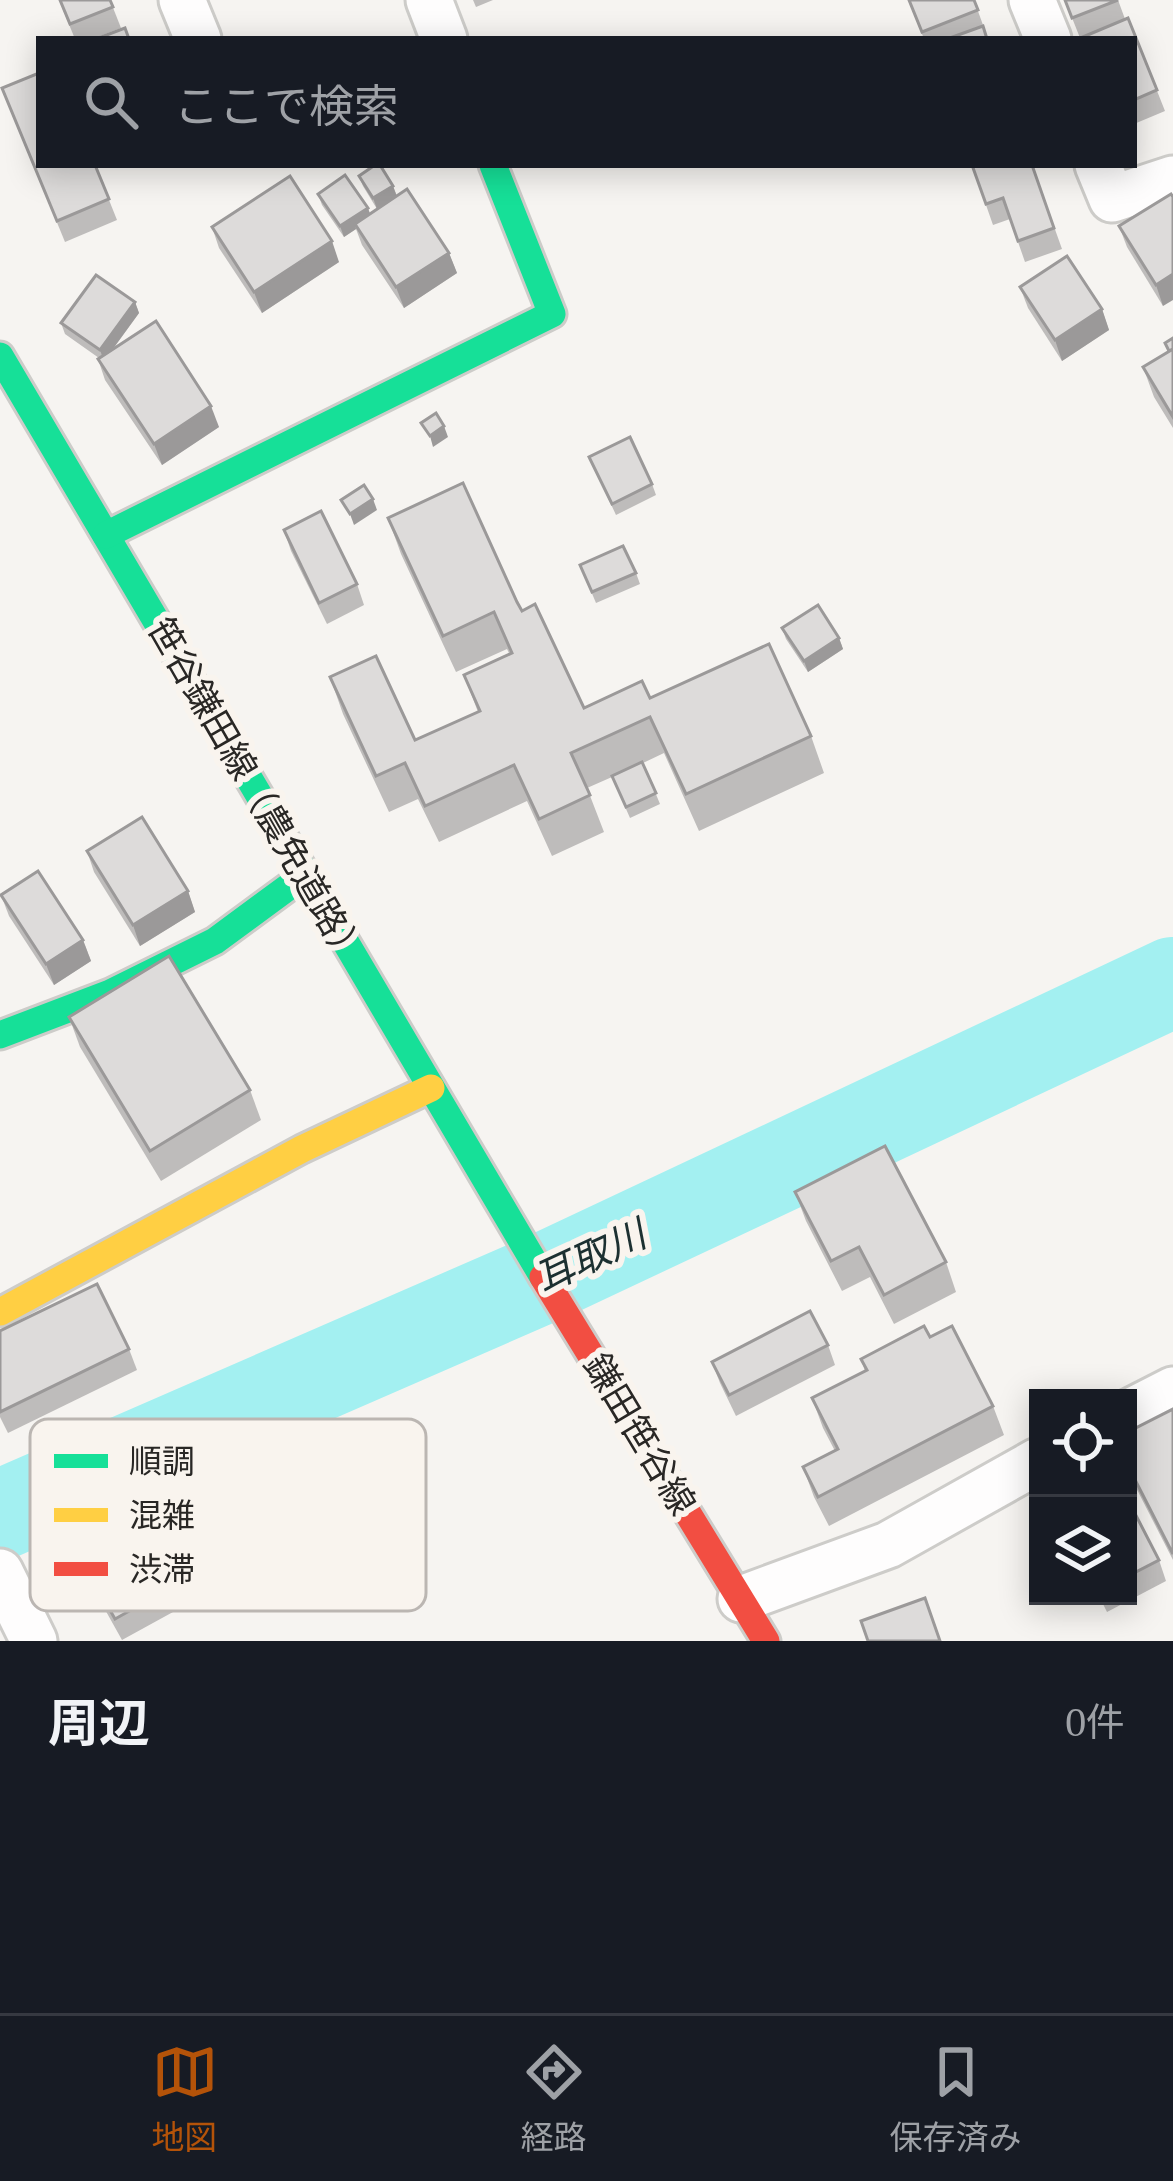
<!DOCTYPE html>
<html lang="ja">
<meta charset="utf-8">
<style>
:root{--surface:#171b24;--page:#20242c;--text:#f1f3f6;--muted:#9ea1a6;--line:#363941;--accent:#b45309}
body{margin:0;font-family:"PT Serif","Noto Sans JP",serif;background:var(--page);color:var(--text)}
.controls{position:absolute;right:36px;bottom:36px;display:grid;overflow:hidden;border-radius:0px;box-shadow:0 6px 30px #0003}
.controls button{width:108px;height:108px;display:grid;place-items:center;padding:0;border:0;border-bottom:3px solid var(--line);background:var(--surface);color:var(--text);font:60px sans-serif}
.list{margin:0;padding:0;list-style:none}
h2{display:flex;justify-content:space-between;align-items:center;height:156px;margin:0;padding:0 48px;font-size:51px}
h2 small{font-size:39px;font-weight:400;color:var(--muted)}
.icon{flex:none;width:66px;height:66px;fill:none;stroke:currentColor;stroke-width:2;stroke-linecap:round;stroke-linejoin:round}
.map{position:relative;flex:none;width:1173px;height:1641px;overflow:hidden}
.search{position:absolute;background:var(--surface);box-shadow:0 6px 30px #0003;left:36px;right:36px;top:36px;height:132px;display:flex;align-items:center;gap:30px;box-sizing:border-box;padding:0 42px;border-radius:0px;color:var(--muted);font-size:45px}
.sheet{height:372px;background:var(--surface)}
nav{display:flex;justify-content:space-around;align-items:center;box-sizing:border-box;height:168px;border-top:3px solid var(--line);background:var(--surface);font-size:33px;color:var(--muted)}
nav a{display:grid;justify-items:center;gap:6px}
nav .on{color:var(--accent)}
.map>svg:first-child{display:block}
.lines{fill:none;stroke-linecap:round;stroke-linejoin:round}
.river{stroke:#a3f0f1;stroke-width:90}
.street-casing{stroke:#cdccc9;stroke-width:51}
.fast-casing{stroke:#cdccc9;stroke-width:33}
.slow-casing{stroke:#cdccc9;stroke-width:33}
.jam-casing{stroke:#cdccc9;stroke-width:33}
.street{stroke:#fefdfd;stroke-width:45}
.fast{stroke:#16e098;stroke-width:27}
.slow{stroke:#ffcf43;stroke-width:27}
.jam{stroke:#f24e42;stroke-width:27}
.wall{fill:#bebcbb}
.shaded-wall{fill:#9b9999}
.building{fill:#dddbda;stroke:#9b9999;stroke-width:3}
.labels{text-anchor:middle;stroke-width:12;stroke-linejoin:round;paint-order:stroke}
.street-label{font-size:36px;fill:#292725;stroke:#f9f4ee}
.water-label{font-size:39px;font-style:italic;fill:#1c3031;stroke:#f9f4ee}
.key{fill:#f9f4ee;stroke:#bbb6b2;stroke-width:3}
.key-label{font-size:33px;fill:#292725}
</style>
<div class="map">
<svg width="1173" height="1641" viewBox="0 0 1173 1641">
<rect width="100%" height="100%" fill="#f6f4f1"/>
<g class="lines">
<path class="river" d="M0,1515L544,1278L1173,982"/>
<defs>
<g id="street">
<path d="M182,0L198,39"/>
<path d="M429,0L444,39"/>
<path d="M1032,0L1048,39"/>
<path d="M1098,165L1112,199L1173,179"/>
<path d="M1128,1413L1173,1390"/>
<path d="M0,1572L34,1641"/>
<path d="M741,1599L888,1545L1038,1461"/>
</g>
<g id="fast">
<path d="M0,356L543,1277"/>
<path d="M106,535L552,314L493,165"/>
<path d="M0,1035L110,993L215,941L306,874"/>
</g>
<path id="slow" d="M0,1312L302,1149L431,1088"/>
<path id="jam" d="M543,1277L766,1641"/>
</defs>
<use href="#street" class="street-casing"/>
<use href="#fast" class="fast-casing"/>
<use href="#slow" class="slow-casing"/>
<use href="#jam" class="jam-casing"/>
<use href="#street" class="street"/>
<use href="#fast" class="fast"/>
<use href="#slow" class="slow"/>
<use href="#jam" class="jam"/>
</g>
<g class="wall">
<path d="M59,0H110L121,28L92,39H75Z"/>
<path d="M473,0H493L476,7Z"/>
<path d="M909,0H974L988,39H924Z"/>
<path d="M1065,0H1118L1125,19L1128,18L1165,111L1134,124V39H1078L1080,38Z"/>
<path d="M10,108L95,165L117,220L65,242Z"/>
<path d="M972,165H1032L1062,249L1025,262L1010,219L993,225Z"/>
<path d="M359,176L393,186L397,196L449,253L457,273L404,308L362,245L356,229L344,237L322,205L318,194L370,214L377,209L363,186Z"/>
<path d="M1173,197L1163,306L1127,247L1119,226Z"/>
<path d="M212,227L339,262L262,313L219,248Z"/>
<path d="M1020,287L1102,309L1109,330L1062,361L1028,308Z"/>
<path d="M135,302L139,313L113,349L219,427L162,465L105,380L98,359L99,358L65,334L61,323Z"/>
<path d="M1173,338V428L1154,397L1143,367L1168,352L1165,343Z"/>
<path d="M589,457L652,484L656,495L616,515Z"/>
<path d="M388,518L517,602L584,708L650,698L811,736L824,773L699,831L664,753L643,763L660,804L630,818L612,777L587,788L604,832L552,856L527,801L439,842L418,799L389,812L343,714L330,677L415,740L478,712L464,675L510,655L507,649L456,672L401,554Z"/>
<path d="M284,530L357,584L364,605L327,624L291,551Z"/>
<path d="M580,565L636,573L640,584L596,603Z"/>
<path d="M782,628L839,638L843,649L808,672L786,639Z"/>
<path d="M87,851L188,891L195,912L140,946L94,872Z"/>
<path d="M1,895L83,940L91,961L54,985L9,916Z"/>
<path d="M69,1017L250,1090L261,1120L161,1181L80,1047Z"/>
<path d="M795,1192L946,1262L956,1292L894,1324L870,1277L842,1291L806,1221Z"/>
<path d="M0,1331L129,1349L137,1370L8,1433L0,1417Z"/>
<path d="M930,1337L993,1406L1004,1435L829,1526L814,1497L803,1467L835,1451L823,1428L812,1398L865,1371L861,1359Z"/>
<path d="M828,1345L835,1365L736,1416L720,1383L712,1362Z"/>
<path d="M1173,1409V1560L1128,1472V1432Z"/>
<path d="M1128,1500L1159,1560L1166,1581L1107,1612L1099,1596H1128Z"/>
<path d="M140,1546L169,1571L176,1592L168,1597L173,1612L122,1640L84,1572L77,1552Z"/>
</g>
<g class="shaded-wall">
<path d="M393,186L397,197L377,209L373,198Z"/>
<path d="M368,208L372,219L355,224L356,229L344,237L340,226Z"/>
<path d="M332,241L339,262L262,313L254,292Z"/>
<path d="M449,253L457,273L404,308L396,287Z"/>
<path d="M1173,274V300L1163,306L1156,285Z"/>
<path d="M135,302L139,313L104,361L100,350Z"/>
<path d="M1102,309L1109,330L1062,361L1055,340Z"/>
<path d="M211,406L219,427L162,465L154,444Z"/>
<path d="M444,426L448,437L433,447L430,436Z"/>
<path d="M373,499L377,510L354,525L350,514Z"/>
<path d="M839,638L843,649L808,672L804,661Z"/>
<path d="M188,891L195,912L140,946L133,925Z"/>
<path d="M83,940L91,961L54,985L46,964Z"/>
</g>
<g class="building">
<path d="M60,0H110L113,7L70,24Z"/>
<path d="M909,0H974L978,10L922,32Z"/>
<path d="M1065,0H1118L1072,18Z"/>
<path d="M1128,18L1157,90L1134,100V39H1078Z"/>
<path d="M983,26L987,39H947Z"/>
<path d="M125,28L129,39H96Z"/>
<path d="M39,73V165H95L109,199L57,221L2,88Z"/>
<path d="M375,165H380L393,186L373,198L359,176Z"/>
<path d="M972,165H1032L1054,228L1018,241L1003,198L986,204Z"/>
<path d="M345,175L368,208L340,226L318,194Z"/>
<path d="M290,176L332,241L254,292L212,227Z"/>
<path d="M407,189L449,253L396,287L355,224Z"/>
<path d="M1171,194L1173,197V274L1156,285L1119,226Z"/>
<path d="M1067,256L1102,309L1055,340L1020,287Z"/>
<path d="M96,275L135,302L100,350L61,323Z"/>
<path d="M156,321L211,406L154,444L98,359Z"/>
<path d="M1173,338V349L1169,351L1165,343Z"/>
<path d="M1173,349V417L1143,367Z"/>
<path d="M436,413L444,426L430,436L421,423Z"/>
<path d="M630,437L652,484L612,504L589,457Z"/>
<path d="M463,483L517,602L522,611L535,604L584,708L642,681L650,698L769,644L811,736L686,794L650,717L571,753L590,795L539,819L514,765L425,806L405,763L376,776L330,677L376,656L415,740L480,711L464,675L512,653L494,612L443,636L388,518Z"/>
<path d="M364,485L373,499L350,514L341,500Z"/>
<path d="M321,511L357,584L319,603L284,530Z"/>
<path d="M623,546L636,573L592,592L580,565Z"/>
<path d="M818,605L839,638L804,661L782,628Z"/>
<path d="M642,762L656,793L626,807L612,776Z"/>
<path d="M142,817L188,891L133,925L87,851Z"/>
<path d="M38,871L83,940L46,964L1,895Z"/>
<path d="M169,956L250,1090L150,1151L69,1017Z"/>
<path d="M885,1146L946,1262L884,1295L859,1247L831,1261L795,1192Z"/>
<path d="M97,1284L129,1349L0,1412V1331Z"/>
<path d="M810,1311L828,1345L729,1395L712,1362Z"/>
<path d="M924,1326L930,1337L952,1326L993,1406L818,1497L803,1467L838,1449L812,1398L867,1370L861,1359Z"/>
<path d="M1173,1409V1554L1128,1466V1432Z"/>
<path d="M1128,1500L1159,1560L1128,1576Z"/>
<path d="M128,1523L140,1546L151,1540L169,1571L158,1578L165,1591L115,1619L77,1552Z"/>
<path d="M925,1598L940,1641H868L861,1621Z"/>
</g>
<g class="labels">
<g class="street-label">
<text transform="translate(257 792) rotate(60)" y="13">笹谷鎌田線（農免道路）</text>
<text transform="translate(640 1434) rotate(59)" y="13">鎌田笹谷線</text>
</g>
<g class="water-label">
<text transform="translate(590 1256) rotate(-25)" y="14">耳取川</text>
</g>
</g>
<rect x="30" y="1419" width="396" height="192" rx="18" class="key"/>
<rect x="54" y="1454" width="54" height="14" fill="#16e098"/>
<rect x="54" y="1508" width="54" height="14" fill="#ffcf43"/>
<rect x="54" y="1562" width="54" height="14" fill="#f24e42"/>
<g class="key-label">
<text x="129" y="1473">順調</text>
<text x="129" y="1527">混雑</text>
<text x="129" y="1581">渋滞</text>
</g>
</svg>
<div class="controls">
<button><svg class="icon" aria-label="locate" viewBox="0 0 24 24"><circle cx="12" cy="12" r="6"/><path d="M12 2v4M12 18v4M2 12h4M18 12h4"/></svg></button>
<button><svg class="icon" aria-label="layers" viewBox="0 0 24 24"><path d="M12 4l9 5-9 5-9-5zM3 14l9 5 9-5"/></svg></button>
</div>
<div class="search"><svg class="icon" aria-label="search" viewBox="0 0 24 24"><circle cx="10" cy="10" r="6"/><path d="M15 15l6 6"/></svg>ここで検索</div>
</div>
<section class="sheet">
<h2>周辺<small>0件</small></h2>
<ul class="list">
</ul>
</section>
<nav>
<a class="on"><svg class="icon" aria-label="map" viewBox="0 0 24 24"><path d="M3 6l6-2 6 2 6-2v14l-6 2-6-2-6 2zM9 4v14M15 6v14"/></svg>地図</a>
<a><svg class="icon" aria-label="directions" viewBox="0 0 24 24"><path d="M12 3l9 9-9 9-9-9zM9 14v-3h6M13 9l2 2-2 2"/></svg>経路</a>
<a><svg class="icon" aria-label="saved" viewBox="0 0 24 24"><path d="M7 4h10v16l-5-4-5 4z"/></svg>保存済み</a>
</nav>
